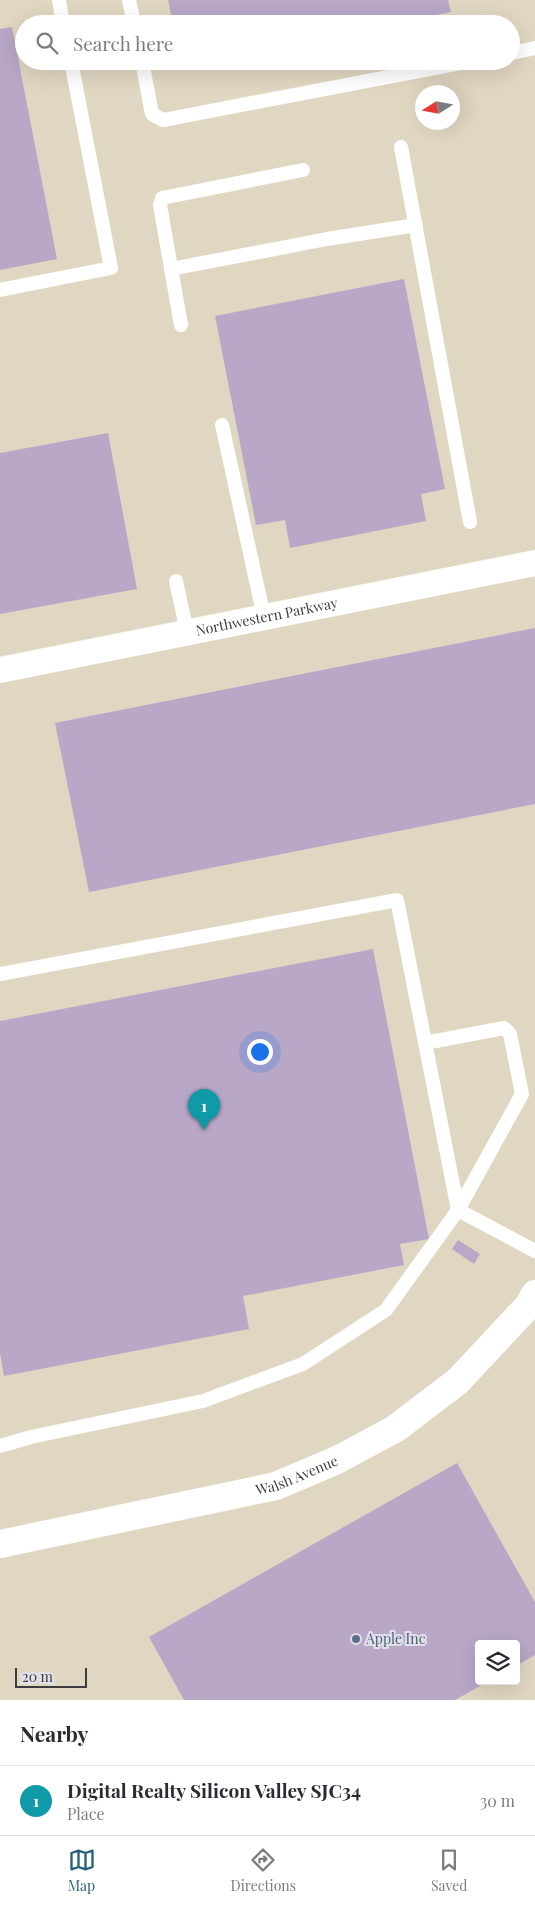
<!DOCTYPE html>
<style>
:root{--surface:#fff;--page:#f7f7f7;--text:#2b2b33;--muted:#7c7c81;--line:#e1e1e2;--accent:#256079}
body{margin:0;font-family:"Playfair Display",serif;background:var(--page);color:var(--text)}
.controls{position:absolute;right:15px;bottom:15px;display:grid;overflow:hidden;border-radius:5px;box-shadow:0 5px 20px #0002}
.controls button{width:45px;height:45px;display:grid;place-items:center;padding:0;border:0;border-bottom:1px solid var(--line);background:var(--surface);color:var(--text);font:25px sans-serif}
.compass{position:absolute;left:415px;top:85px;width:45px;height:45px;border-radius:50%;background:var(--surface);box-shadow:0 5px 20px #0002;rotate:259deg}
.scale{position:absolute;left:15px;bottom:12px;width:72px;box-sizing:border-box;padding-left:5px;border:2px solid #3c3b3f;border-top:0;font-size:14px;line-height:18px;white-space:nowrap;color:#3c3b3f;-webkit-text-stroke:4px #e1e1eb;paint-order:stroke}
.you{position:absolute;left:259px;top:1051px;width:18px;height:18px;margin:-12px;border:4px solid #fff;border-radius:50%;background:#1a73e8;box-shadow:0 0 0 8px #1a73e833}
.badge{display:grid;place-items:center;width:32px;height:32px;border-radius:50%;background:var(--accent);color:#fff;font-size:16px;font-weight:700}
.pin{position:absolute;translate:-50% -41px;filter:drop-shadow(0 1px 2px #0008)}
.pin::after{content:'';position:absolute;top:26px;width:18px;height:15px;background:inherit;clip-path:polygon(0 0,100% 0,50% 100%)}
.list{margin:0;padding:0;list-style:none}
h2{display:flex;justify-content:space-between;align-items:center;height:65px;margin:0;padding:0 20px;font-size:21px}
h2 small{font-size:16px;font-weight:400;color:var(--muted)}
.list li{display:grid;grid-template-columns:32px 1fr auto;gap:15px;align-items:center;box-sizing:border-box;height:70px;padding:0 20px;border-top:1px solid var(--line)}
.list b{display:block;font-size:19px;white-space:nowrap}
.list p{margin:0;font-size:16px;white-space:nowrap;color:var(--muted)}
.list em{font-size:16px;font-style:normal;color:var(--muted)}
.icon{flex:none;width:28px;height:28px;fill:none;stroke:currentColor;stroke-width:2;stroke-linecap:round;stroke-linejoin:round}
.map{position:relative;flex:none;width:535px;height:1700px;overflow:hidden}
.search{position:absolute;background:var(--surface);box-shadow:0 5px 20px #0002;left:15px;right:15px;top:15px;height:55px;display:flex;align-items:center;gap:12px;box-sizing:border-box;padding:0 18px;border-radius:28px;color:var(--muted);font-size:19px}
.sheet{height:135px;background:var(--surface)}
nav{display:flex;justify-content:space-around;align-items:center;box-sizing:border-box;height:70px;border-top:1px solid var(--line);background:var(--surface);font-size:14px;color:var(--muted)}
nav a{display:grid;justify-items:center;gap:2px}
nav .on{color:var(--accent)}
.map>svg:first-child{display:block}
.commercial{fill:#e0d7c2;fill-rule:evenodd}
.building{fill:#b8a7c7}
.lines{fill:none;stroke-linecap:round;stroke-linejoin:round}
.service{stroke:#fff;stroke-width:14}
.minor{stroke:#fff;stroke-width:26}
.secondary{stroke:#fff;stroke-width:28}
.service-dot{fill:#5c6f8a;stroke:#e1e1eb;stroke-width:2}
.labels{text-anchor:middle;stroke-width:4;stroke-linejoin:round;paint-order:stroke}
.street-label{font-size:14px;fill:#3c3b3f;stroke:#e1e1eb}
.service-label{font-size:14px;fill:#4e5e75;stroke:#e1e1eb;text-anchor:start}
</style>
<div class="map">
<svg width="535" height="1700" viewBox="0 0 535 1700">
<rect width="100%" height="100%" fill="#e1e1eb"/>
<path class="commercial" d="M0,0H535V1700H0ZM24,24H511V61H24ZM422,92H452V122H422ZM479,1644H516V1681H479Z"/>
<g class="building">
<path d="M168,0H448L451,12L392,24H173Z"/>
<path d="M12,27L57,259L0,270V29Z"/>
<path d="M180,61H199L200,62L181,66Z"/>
<path d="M404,279L445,489L421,494L426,521L290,548L285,520L256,525L215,316Z"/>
<path d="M108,433L137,589L0,614V453Z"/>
<path d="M535,628V804L89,892L55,723Z"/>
<path d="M373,949L429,1239L400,1244L404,1265L243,1296L249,1329L4,1376L0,1353V1021Z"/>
<path d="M458,1240L480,1254L474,1264L452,1249Z"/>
<path d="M457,1463L535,1602V1655L516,1666V1644H479V1681H489L455,1700H184L149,1637Z"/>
</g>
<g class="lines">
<g class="service">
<path d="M59,0L63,24"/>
<path d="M129,0L134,24"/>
<path d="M511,53L535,48"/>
<path d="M142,61L152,114L163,120L471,61"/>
<path d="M401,147L470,522"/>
<path d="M171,269L327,239L416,225"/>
<path d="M0,290L111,268L71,61"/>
<path d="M181,325L160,205L162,198L303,170"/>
<path d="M222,425L264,617"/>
<path d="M176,581L187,632"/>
<path d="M0,974L397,900L458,1210"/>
<path d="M458,1210L535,1251"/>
<path d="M0,1446L31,1437L203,1401L303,1364L386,1310L458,1210L522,1094L510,1034L504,1028L425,1043"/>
</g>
<path class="minor" id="s1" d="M0,670L535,563"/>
<path class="secondary" id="s2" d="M0,1544L276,1486L337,1460L395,1429L458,1381L529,1305L535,1294"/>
</g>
<circle class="service-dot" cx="356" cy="1639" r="5"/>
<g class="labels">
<g class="street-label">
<text dy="5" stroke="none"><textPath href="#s1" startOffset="272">Northwestern Parkway</textPath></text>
<text dy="5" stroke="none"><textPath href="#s2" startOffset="305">Walsh Avenue</textPath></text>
</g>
<g class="service-label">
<text x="366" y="1644">Apple Inc</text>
</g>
</g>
</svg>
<div class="controls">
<button><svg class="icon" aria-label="layers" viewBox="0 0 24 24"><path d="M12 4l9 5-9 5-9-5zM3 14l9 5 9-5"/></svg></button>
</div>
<svg class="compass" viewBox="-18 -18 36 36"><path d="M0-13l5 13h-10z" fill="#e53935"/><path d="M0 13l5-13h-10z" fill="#7c7c81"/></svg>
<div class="scale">20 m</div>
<div class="you"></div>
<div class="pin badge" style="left:204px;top:1130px;background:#0f9aa8">1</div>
<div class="search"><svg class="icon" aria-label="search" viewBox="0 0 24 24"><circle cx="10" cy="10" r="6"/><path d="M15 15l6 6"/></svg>Search here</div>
</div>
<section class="sheet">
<h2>Nearby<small></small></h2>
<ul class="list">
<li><span class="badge" style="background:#0f9aa8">1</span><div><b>Digital Realty Silicon Valley SJC34</b><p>Place</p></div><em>30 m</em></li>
</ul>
</section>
<nav>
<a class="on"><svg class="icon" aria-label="map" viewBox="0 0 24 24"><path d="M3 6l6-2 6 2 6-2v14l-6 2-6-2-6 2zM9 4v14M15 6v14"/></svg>Map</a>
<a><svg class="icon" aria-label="directions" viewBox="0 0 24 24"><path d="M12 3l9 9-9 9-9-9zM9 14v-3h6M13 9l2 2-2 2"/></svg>Directions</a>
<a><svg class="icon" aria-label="saved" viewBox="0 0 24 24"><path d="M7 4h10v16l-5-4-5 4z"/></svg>Saved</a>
</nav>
